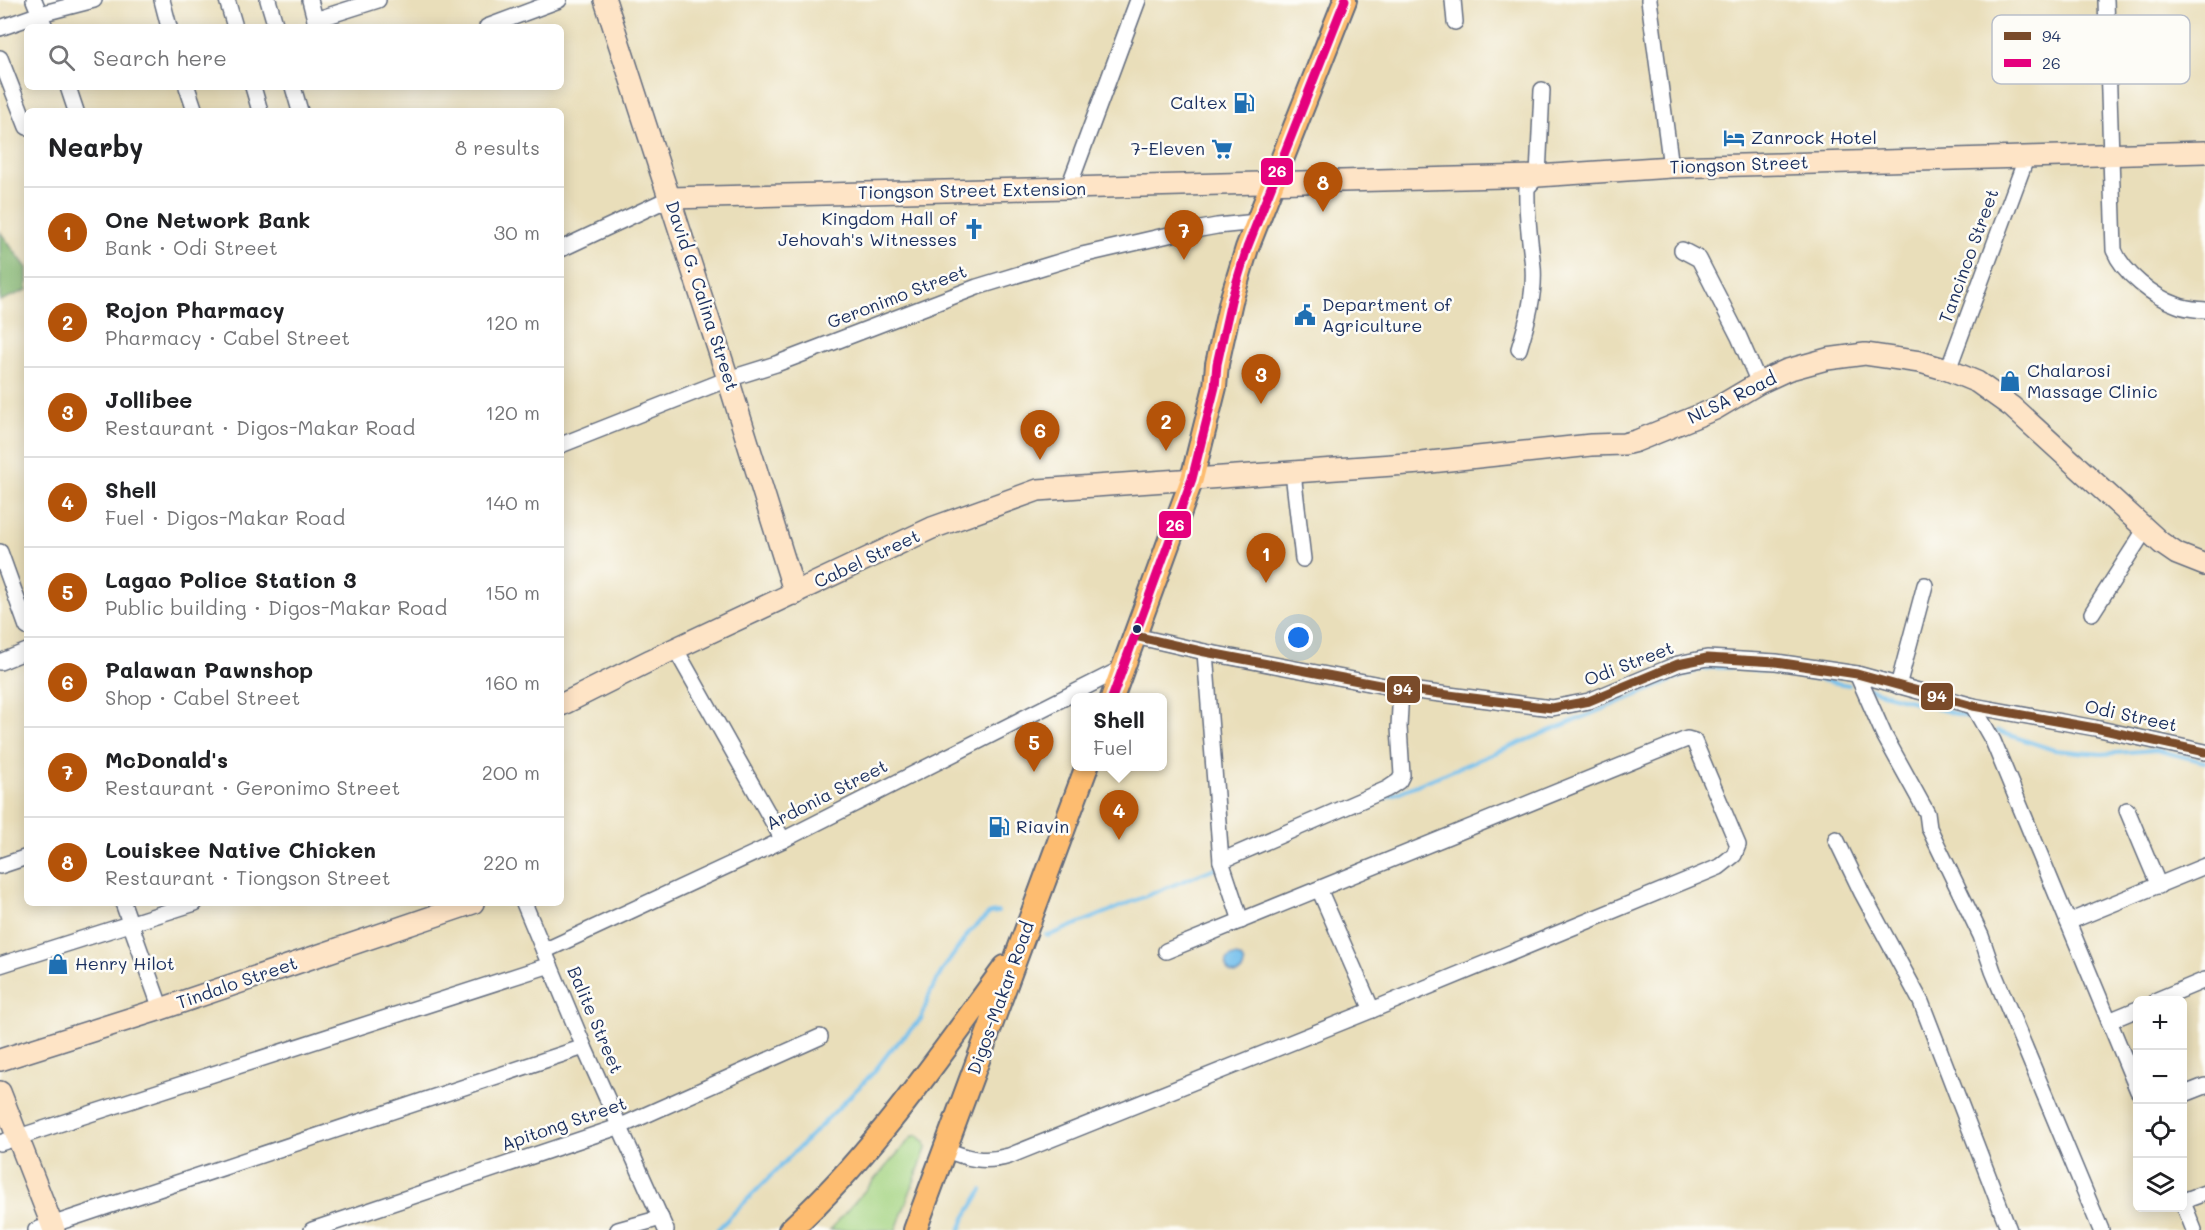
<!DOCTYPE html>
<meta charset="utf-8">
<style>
:root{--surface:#fff;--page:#f2f2f2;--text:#202124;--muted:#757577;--line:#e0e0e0;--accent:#b45309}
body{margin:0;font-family:Mali,sans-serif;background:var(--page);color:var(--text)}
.controls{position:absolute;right:18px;bottom:18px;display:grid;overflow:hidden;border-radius:9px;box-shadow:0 3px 15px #0003}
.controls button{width:54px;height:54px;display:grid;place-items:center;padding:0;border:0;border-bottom:2px solid var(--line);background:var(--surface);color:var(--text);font:30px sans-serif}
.you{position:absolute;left:1299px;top:638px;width:21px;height:21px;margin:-15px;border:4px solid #fff;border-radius:50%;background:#1a73e8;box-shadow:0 0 0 9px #1a73e833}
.badge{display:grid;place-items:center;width:39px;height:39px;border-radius:50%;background:var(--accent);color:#fff;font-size:20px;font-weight:700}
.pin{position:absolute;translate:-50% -50px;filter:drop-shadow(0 2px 3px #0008)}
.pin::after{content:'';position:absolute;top:32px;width:21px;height:18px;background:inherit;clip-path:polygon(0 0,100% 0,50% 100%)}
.popup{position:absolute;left:1071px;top:693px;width:96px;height:78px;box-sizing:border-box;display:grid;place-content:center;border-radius:9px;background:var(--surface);filter:drop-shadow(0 2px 4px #0005);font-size:20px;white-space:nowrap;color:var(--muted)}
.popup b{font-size:22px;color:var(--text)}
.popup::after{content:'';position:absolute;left:50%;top:100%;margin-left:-12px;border:12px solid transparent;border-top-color:var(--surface)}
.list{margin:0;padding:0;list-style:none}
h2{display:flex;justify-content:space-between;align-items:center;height:78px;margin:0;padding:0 24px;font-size:26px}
h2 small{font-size:20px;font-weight:400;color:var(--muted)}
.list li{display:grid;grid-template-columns:39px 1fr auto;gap:18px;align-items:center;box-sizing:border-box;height:90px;padding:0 24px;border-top:2px solid var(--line)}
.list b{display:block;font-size:22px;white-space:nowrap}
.list p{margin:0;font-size:20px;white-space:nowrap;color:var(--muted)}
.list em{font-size:20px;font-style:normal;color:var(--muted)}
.icon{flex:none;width:33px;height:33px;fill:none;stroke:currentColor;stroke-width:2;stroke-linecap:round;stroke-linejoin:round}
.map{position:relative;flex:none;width:2205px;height:1230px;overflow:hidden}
.search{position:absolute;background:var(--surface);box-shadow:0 3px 15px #0003;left:24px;top:24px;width:540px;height:66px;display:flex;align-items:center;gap:15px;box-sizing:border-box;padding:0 21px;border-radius:9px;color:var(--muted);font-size:22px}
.panel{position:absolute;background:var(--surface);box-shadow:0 3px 15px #0003;left:24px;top:108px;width:540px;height:798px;border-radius:9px}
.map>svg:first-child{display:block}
.green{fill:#a5d483;stroke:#608270;stroke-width:1.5}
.forest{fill:#84b671;stroke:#507268;stroke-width:1.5}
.water{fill:#73bfec;stroke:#4777a5;stroke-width:1.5}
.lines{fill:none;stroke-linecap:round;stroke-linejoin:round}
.stream{stroke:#73bfec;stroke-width:4}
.street-casing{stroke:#636c7e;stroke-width:18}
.secondary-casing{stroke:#636c7e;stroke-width:24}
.primary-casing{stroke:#636c7e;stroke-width:26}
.street{stroke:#fff;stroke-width:15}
.secondary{stroke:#fee4c6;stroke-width:21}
.primary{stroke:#fdbc70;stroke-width:22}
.bus-1-casing{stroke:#fdfcf7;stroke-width:14}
.bus-2-casing{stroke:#fdfcf7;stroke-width:14}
.bus-1{stroke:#7a4b2a;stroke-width:9}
.bus-2{stroke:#e5007d;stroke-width:9}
.bus-dot{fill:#1b2f5e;stroke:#fdfcf7;stroke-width:2}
.labels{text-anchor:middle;stroke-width:5;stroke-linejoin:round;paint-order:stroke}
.poi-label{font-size:18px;fill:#1b2f5e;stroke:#fdfcf7;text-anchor:start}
.street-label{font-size:18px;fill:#1b2f5e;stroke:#fdfcf7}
.key{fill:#fdfcf7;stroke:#b9bec9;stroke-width:1.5}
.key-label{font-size:16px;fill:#1b2f5e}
.line-badge{stroke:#fdfcf7;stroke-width:2}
.badge-label{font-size:16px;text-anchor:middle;font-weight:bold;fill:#fff}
</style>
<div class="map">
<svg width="2205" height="1230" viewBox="0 0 2205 1230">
<rect width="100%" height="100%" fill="#fdfcf7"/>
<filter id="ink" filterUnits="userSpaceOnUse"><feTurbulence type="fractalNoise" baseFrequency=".0167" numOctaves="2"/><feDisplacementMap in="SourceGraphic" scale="12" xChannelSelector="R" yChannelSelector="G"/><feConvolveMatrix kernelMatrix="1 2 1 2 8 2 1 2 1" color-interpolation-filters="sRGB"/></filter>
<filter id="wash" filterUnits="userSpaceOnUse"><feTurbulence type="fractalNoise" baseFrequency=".008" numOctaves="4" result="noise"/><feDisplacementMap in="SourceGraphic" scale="24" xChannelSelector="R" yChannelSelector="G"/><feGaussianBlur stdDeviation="1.35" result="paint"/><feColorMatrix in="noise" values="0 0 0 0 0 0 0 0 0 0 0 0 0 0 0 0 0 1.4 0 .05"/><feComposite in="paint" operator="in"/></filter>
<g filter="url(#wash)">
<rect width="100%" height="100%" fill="#e9deba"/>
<g class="green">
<path d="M2170,41L2165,71L2120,74L2122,52L2132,51L2131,44Z"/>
<path d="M917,1135L925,1142L926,1149L896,1230H830L912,1137Z"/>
</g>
<path class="forest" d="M0,232L27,268V290L0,301Z"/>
<circle class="water" cx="1235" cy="965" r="9"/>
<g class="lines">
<g class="stream">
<path d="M1869,689L1974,719"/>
<path d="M1997,731L2054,750L2102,754L2156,750L2205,762"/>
<path d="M1385,798L1698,670C1738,661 1807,679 1849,685"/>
<path d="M1046,935L1048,936L1220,866"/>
<path d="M717,1230L873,1073L889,1052L921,1019L930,993L942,971L970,931L990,913L998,912"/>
<path d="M960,1230L965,1218L982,1190"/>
</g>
</g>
</g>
<g filter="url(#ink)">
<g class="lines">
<defs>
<g id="street">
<path d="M34,0L45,27"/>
<path d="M162,0L169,27"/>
<path d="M227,0L235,27"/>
<path d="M268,0L276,27"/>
<path d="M310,0L317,27"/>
<path d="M1453,0L1455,22"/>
<path d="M1649,0L1671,167"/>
<path d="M2106,0L2114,250C2123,273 2154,297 2177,305C2186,309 2196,309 2205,310"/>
<path d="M315,20L378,0"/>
<path d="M487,27L559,0"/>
<path d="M0,28L40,14L94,0"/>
<path d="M0,58L27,127"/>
<path d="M68,87L76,111"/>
<path d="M187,87L195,111"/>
<path d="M253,87L260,111"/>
<path d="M293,87L300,111"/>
<path d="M1068,189L1138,0"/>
<path d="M561,249L670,198"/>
<path d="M1682,250L1699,259L1739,337L1759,383"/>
<path d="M1519,349C1527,323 1535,294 1533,267C1530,240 1526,215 1527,188L1538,176L1542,90"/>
<path d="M1948,370L2027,156"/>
<path d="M561,445L728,379L776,364L977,287L1082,255L1173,234L1217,226L1257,222"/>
<path d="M1293,473L1303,559"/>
<path d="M0,552L27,627"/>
<path d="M2092,613L2145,530"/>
<path d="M1135,636L1205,652L1401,689L1552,708L1589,701L1678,664L1707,658L1776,662L1857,674L1973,706L2095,728L2205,752"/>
<path d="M676,650L783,840"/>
<path d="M1205,652L1221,861L1241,921"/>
<path d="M0,662L27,651"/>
<path d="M1857,674L1884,735L1927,813L1929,828L1981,936L1993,971L2101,1230"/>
<path d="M1898,686L1925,585"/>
<path d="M1973,706L1993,741L2138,1091"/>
<path d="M2127,810L2159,886"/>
<path d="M1836,839L1862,893L1921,1002L2009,1230"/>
<path d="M1221,861L1387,789L1399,781L1402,775L1399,727L1401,689"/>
<path d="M0,866L27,857"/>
<path d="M123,903L161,1009"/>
<path d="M524,903L584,1047L666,1230"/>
<path d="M2068,922L2205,866"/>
<path d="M544,951L783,840L1123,668"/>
<path d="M1166,951L1687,739L1694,741L1738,845L1734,855L1719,867L1372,1010L1319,889"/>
<path d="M0,965L195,903"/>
<path d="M2157,1000L2205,980"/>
<path d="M2109,1021L2138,1009"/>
<path d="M2182,1095L2205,1086"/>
<path d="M0,1143L550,965"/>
<path d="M945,1149C967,1159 985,1163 1009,1156L1372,1010"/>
<path d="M2182,1200L2194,1230"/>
<path d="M2183,1201L2205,1193"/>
<path d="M36,1230L584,1047"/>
<path d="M312,1230L621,1126L820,1037"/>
<path d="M618,1230L661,1218"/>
</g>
<g id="secondary">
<path d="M605,0L728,379L795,594"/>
<path d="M670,198L1538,176L1671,167L2205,152"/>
<path d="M561,705L651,660L932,528L1038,490L1421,463L1591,445L1624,444L1636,441L1715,409L1759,383L1787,370L1827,359L1865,354L1920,362L1948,370L1977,382L2012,407L2161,543L2177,554L2205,565"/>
<path d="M0,1060L161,1009L473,903"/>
<path d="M0,1092L54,1230"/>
</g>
<g id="primary">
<path d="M1112,698L1192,479L1215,387L1217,364L1231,301L1247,248L1345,0"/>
<path d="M790,1230C874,1153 938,1058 1005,967"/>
<path d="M915,1230L1087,766"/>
</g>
</defs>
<use href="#street" class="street-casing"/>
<use href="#secondary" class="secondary-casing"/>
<use href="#primary" class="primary-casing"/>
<use href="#street" class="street"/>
<use href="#secondary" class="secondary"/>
<use href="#primary" class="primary"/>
<defs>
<path id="bus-1" d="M1135,636L1205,652L1401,689L1552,708L1589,701L1678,664L1707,658L1776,662L1857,674L1973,706L2095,728L2205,752"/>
<path id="bus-2" d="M1112,698L1192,479L1215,387L1217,364L1231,301L1247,248L1345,0"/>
</defs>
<use href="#bus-1" class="bus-1-casing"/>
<use href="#bus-2" class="bus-2-casing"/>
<use href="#bus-1" class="bus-1"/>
<use href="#bus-2" class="bus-2"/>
</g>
</g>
<defs>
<symbol id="fuel-bare" viewBox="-9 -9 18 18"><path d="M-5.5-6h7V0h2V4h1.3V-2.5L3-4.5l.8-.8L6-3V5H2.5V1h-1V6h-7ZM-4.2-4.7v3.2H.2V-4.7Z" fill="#1f6fb2" stroke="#fdfcf7" stroke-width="2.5" paint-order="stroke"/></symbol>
<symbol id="hotel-bare" viewBox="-9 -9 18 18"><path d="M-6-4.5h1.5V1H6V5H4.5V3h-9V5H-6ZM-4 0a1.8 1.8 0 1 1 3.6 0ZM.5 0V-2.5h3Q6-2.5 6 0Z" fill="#1f6fb2" stroke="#fdfcf7" stroke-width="2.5" paint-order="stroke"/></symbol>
<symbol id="supermarket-bare" viewBox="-9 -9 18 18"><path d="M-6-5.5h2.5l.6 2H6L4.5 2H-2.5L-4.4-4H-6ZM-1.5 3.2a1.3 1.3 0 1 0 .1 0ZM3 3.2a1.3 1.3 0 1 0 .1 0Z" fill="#1f6fb2" stroke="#fdfcf7" stroke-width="2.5" paint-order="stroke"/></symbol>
<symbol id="church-bare" viewBox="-9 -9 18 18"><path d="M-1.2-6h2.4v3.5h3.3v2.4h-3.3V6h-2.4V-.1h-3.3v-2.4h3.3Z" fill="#1f6fb2" stroke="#fdfcf7" stroke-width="2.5" paint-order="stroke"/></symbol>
<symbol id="civic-bare" viewBox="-9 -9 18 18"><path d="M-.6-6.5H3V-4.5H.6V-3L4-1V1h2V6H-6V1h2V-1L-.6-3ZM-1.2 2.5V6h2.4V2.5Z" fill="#1f6fb2" stroke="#fdfcf7" stroke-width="2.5" paint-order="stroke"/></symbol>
<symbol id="shop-bare" viewBox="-9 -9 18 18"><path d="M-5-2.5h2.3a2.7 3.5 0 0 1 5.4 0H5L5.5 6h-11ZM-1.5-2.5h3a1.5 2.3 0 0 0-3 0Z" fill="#1f6fb2" stroke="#fdfcf7" stroke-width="2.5" paint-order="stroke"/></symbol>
</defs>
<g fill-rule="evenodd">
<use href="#fuel-bare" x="1229" y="88" width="30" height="30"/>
<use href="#hotel-bare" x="1719" y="123" width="30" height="30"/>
<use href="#supermarket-bare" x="1207" y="134" width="30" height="30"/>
<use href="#church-bare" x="959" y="214" width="30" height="30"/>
<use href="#civic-bare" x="1290" y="300" width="30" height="30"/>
<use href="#shop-bare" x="1995" y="366" width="30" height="30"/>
<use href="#fuel-bare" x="984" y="812" width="30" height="30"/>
<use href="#shop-bare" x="43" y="949" width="30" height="30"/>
</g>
<circle class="bus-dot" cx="1137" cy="629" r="5"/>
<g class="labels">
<g class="poi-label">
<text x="1227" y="109" text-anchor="end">Caltex</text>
<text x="1751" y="144">Zanrock Hotel</text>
<text x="1205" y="155" text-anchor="end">7-Eleven</text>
<text x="957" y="225" text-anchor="end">Kingdom Hall of<tspan x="957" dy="21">Jehovah's Witnesses</tspan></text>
<text x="1322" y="311">Department of<tspan x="1322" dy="21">Agriculture</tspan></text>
<text x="2027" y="377">Chalarosi<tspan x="2027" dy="21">Massage Clinic</tspan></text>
<text x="1016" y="833">Riavin</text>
<text x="75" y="970">Henry Hilot</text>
</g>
<g class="street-label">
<text transform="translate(1739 165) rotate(-2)" y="6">Tiongson Street</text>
<text transform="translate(972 191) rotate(-1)" y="6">Tiongson Street Extension</text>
<text transform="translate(1969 256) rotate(-70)" y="6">Tancinco Street</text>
<text transform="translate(702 296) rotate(72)" y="6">David G. Calina Street</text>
<text transform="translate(897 297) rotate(-21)" y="6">Geronimo Street</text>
<text transform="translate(1732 398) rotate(-26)" y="6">NLSA Road</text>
<text transform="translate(867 559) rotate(-25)" y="6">Cabel Street</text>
<text transform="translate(1629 664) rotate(-21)" y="6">Odi Street</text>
<text transform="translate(2131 716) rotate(12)" y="6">Odi Street</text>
<text transform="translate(827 795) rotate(-27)" y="6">Ardonia Street</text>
<text transform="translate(237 983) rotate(-19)" y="6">Tindalo Street</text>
<text transform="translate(1001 998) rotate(-70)" y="6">Digos-Makar Road</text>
<text transform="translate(595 1020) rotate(67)" y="6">Balite Street</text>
<text transform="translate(564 1124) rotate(-19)" y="6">Apitong Street</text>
</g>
</g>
<rect x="1992" y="15" width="198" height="69" rx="9" class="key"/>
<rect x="2004" y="32" width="27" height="8" fill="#7a4b2a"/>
<rect x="2004" y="59" width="27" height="8" fill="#e5007d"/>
<g class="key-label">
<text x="2042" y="42">94</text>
<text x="2042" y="69">26</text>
</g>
<g class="line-badge">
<rect x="1260" y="157" width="34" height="29" rx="6" fill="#e5007d"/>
<rect x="1158" y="510" width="34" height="29" rx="6" fill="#e5007d"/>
<rect x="1386" y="675" width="35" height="29" rx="6" fill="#7a4b2a"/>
<rect x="1920" y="682" width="34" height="29" rx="6" fill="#7a4b2a"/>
</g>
<g class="badge-label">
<text x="1277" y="177">26</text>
<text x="1175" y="531">26</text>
<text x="1403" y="695">94</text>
<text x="1937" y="702">94</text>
</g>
</svg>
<div class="controls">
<button>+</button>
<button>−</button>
<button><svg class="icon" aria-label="locate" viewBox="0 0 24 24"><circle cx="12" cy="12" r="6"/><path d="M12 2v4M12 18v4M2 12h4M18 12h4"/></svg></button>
<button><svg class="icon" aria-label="layers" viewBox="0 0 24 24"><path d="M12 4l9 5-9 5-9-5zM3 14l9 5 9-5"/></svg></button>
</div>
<div class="you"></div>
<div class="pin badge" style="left:1266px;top:583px">1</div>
<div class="pin badge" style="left:1166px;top:451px">2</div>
<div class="pin badge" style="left:1261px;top:404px">3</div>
<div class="pin badge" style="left:1119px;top:840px">4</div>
<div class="popup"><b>Shell</b>Fuel</div>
<div class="pin badge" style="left:1034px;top:772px">5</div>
<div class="pin badge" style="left:1040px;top:460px">6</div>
<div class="pin badge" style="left:1184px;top:260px">7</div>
<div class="pin badge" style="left:1323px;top:212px">8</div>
<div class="search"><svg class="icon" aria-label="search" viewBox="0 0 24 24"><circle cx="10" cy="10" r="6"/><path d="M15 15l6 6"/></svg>Search here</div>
<section class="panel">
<h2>Nearby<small>8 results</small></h2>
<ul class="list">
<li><span class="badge">1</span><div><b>One Network Bank</b><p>Bank · Odi Street</p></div><em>30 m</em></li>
<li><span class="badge">2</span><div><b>Rojon Pharmacy</b><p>Pharmacy · Cabel Street</p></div><em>120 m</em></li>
<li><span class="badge">3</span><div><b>Jollibee</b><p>Restaurant · Digos-Makar Road</p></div><em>120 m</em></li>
<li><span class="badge">4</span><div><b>Shell</b><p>Fuel · Digos-Makar Road</p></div><em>140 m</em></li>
<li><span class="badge">5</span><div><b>Lagao Police Station 3</b><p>Public building · Digos-Makar Road</p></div><em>150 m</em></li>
<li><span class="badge">6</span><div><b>Palawan Pawnshop</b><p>Shop · Cabel Street</p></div><em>160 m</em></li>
<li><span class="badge">7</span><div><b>McDonald's</b><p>Restaurant · Geronimo Street</p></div><em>200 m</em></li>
<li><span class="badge">8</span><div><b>Louiskee Native Chicken</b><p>Restaurant · Tiongson Street</p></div><em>220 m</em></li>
</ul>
</section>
</div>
